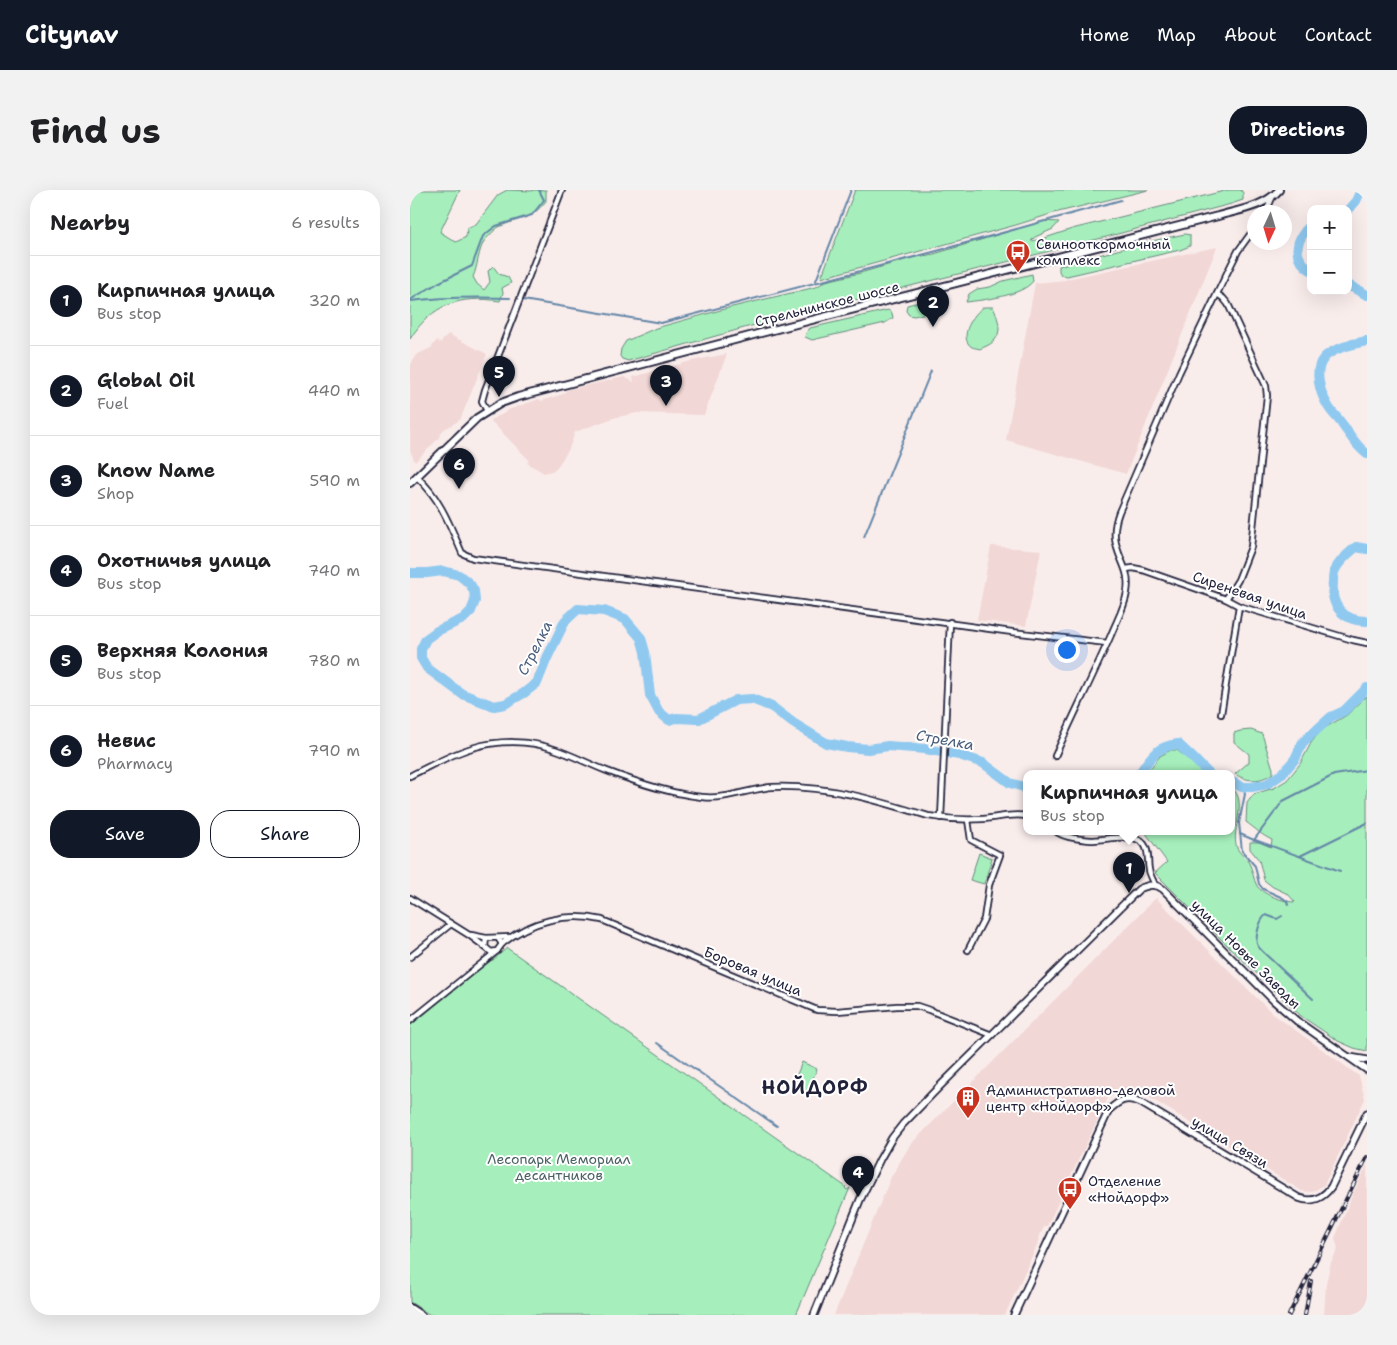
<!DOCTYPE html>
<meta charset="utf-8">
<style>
:root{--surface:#fff;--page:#f2f2f2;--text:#202124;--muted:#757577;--line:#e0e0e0;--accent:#111827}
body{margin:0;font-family:"Shantell Sans",sans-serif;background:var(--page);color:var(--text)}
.controls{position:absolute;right:15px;top:15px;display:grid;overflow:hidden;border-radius:10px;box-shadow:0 5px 20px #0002}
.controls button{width:45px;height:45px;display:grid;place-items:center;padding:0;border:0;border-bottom:1px solid var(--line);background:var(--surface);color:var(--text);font:25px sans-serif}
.compass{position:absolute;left:837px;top:15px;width:45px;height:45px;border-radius:50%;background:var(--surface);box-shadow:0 5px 20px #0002;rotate:184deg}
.you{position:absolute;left:656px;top:459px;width:18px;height:18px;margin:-12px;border:4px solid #fff;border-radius:50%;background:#1a73e8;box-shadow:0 0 0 8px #1a73e833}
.badge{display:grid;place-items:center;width:32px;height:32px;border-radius:50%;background:var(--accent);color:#fff;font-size:16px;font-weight:700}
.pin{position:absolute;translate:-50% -41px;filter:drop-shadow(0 1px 2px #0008)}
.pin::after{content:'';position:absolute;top:26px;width:18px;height:15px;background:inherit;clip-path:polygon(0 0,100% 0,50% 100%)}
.popup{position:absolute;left:613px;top:580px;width:212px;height:65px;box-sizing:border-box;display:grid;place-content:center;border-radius:10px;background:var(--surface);filter:drop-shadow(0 1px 4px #0005);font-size:16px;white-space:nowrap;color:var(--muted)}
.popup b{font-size:19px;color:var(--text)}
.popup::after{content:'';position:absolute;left:50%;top:100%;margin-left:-10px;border:10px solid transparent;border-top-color:var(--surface)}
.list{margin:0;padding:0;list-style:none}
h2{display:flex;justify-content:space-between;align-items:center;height:65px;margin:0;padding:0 20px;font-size:21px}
h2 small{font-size:16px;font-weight:400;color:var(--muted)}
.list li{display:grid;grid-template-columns:32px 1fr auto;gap:15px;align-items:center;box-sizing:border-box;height:90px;padding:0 20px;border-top:1px solid var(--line)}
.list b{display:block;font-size:19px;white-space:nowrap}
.list p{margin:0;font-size:16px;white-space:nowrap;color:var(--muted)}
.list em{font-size:16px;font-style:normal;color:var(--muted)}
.actions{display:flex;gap:10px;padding:15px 20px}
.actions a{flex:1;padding:11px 0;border:1px solid var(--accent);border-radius:20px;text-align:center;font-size:18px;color:var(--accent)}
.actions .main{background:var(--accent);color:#fff}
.map{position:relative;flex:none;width:957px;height:1125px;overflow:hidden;border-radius:20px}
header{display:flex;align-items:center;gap:30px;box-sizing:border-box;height:70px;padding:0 25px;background:var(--accent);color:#fff}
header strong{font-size:24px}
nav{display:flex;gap:28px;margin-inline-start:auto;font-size:18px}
.intro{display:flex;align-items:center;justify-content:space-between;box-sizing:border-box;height:120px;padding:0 30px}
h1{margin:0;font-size:35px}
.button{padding:12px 22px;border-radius:20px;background:var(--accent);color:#fff;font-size:18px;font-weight:700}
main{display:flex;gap:30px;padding:0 30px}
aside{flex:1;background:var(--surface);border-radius:20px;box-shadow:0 5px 20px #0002}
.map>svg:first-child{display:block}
.built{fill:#f1d7d5}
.green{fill:#a6efbc;stroke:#64887c}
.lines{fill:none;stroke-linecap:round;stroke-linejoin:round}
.stream{stroke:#6486a7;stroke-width:2}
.river{stroke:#90c9ef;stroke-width:10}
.minor-casing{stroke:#22223b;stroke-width:8}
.tertiary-casing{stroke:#22223b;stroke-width:9}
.secondary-casing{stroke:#22223b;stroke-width:10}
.minor{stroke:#fff;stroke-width:4.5}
.tertiary{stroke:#fff;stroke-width:5.5}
.secondary{stroke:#fff;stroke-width:6}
.rail-casing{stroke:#22223b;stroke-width:4}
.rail{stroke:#fff;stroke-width:2;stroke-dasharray:5.5;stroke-linecap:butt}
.labels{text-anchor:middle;stroke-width:4;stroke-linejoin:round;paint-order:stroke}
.poi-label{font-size:14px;fill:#22223b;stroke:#fff;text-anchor:start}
.street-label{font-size:14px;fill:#22223b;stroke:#fff}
.park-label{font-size:14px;fill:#4a6062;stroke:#fff}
.water-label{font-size:15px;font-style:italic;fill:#485c7a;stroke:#fff}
.district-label{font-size:19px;font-weight:bold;letter-spacing:1px;fill:#22223b;stroke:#fff}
</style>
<header>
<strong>Citynav</strong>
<nav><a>Home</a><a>Map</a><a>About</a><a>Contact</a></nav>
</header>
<div class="intro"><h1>Find us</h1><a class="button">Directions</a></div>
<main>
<aside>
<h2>Nearby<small>6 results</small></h2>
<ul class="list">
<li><span class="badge">1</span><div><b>Кирпичная улица</b><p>Bus stop</p></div><em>320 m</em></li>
<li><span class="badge">2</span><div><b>Global Oil</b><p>Fuel</p></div><em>440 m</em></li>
<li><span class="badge">3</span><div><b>Know Name</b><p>Shop</p></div><em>590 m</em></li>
<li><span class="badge">4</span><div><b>Охотничья улица</b><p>Bus stop</p></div><em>740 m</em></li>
<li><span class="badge">5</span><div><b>Верхняя Колония</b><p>Bus stop</p></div><em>780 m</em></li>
<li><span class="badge">6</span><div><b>Невис</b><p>Pharmacy</p></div><em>790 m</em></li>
</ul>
<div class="actions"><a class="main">Save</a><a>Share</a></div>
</aside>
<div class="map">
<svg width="957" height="1125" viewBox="0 0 957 1125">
<rect width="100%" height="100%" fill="#f9edec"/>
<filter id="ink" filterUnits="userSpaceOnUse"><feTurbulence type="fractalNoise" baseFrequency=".02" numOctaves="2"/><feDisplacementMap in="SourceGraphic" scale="10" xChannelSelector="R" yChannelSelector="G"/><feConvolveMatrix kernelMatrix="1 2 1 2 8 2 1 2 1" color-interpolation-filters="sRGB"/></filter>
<g filter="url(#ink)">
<g class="built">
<path d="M807,57L716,284L596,250L625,93L656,90L657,89Z"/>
<path d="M38,144L77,164L50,230L33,240L28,249L5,272L0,260V176L6,165L21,158L27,150L30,153Z"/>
<path d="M317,164L294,225L227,223L203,228L165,242L159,259L145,280L134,283L117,273L119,270L80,230L93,224L98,220L129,209L131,211L153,204L157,200L214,187L224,192L223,187L281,171Z"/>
<path d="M581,356L631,360L616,436L567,430Z"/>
<path d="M746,708L863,824L949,886L955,909L914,995L902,1002L892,1001L737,906L721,899L699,906L637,1036H635L632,1041L629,1048L630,1049L595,1125H424L481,987L500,955Z"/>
<path d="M957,975V1125H914L916,1093L921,1072L928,1059L925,1048L942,1006Z"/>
</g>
<g class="green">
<path d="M0,0H50L30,42L46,52L56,47L57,38L66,34L88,5L97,0L122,1L123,0H136V11C119,32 110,27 89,37C86,38 78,47 75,50C68,60 68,76 63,87L67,94L74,100L80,92L78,81L83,76L89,84L98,87L101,93L92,98L93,103L90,111C50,105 22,114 0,149Z"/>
<path d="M445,0H738L644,23L606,35L411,88Z"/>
<path d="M818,0H831L833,3V10L821,14L696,47L341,136L218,171L212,169L210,166L211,159L216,151L246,138L318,118L406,97L416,91L450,83L502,68L524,64L620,35L633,31L649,32L643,39L625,47L621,51L632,49L662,39Z"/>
<path d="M775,44L780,45V56L770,60L657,86L651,85L649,81V76L659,73L737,52Z"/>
<path d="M622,84L623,91C612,106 573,110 556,112L559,104L567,99L580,97L593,91Z"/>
<path d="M525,108L534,113V119L504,126L499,125L496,121L497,115Z"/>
<path d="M574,117H583C588,128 593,141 584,151C580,155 574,157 570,159C567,158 564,158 562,157C547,148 564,122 574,117Z"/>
<path d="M478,120L482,123L483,128L475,133L402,150L395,147L396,143L400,138Z"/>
<path d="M957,506V861L944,858L928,851L891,826L815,753L745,683L757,672L735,642H822V598C839,613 820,639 827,658C830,664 836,668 839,673C843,680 843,689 847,696C853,705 875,712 885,712L878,704L863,697L854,690L849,670L840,659V652H849L861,657L862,650C851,645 846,639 836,632L837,613L844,604L864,598L877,590L890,574L901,553L911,540L937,525Z"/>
<path d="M841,540L852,544L863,579V583C851,592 837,592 825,584L839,572V564L824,552V543L830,541Z"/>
<path d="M761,560H767L790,580L793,584H736L750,566Z"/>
<path d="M569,663L582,668L574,694L560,690Z"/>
<path d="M97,758L436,997L435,998L437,1000L440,998L386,1125H20L0,1112V836L77,771L83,770Z"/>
<path d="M392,872L407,879L397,903L382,897Z"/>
</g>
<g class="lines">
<g class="stream">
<path d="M405,93L441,0"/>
<path d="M0,110L28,93L62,76L73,46L86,36L122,25L134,10L129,0"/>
<path d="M113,110L251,133L527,61L711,10"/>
<path d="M0,111C33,107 66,107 100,108"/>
<path d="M454,347L521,181"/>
<path d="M832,597L835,604L829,633L832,661L845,676L849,694L853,699L873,708L877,711L878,715"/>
<path d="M830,644L844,650L873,611L924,585L957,580"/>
<path d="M845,650L930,681"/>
<path d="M890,666L957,633"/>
<path d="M872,726L867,729L856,725C850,729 845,746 847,754C848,757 850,759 852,761L903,809"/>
<path d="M247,853L367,936"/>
</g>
<g class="river">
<path d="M938,20L946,11L951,0"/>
<path d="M901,35C885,50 881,67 901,80"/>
<path d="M938,95L957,105"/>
<path d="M957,151C945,153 921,159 914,168C903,180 910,203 918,216C921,222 928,228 932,234C940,245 946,256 957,264"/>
<path d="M957,359L946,357C939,363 929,371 925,380C923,384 923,389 923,392C920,416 933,431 957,431"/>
<path d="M0,383H17L33,381L49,385L60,394L64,401L65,411L61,421L53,429L27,441L16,449L11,459V468L17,478L52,504L84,516L95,514L114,503L127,493L137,468L155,431L168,419L194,421L215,429L231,448L235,462L240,505L249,522L259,530L266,528L289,529L326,510L342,509L362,517L383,533L416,553L437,557L458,559L478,556L515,559L549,565L573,573L600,593L614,597L616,600"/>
<path d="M729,584C741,567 745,557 768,554L785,570L799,584"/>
<path d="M822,592L832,597H842L857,594L872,584L885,569L893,552L921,527L934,521L957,498"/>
</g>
<defs>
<g id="minor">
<path d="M856,22L862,8"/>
<path d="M807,104L813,108L818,114L856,196L857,206L841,357L828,390L816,409"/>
<path d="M77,221L72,211L75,200L152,0"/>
<path d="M7,287C30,308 40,335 52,363L63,368L602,442L697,453"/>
<path d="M716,379L723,378L733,380L816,409L829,416L943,450L957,453"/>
<path d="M811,524L829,416"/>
<path d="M645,566C663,526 683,486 701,445C706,432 715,417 717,402C721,379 707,369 705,348C704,339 706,330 709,322L769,183L816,85L828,61L844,39"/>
<path d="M0,586C20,576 41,564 62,558C88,550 119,550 144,559C162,565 179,574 197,581C226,592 260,604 292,607C316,610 338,599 362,597C418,595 466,610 518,626C536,629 555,630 573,629C588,628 602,623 616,626"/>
<path d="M531,628L540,432"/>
<path d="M558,630L561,650L590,665L579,695L574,729L558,760"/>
<path d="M647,642C657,648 669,649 681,650C694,650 725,642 734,654C740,662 737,671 739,680C740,685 743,690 745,695"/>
<path d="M0,708L59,745L75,757"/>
<path d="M61,745L76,748"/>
<path d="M88,748L92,754L87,761L81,762L75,757L76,748L100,747"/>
<path d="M92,754C119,731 157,722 192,730L407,820L427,821L487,816H507L519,820L582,845"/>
<path d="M0,767L41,734"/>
<path d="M0,831L87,761"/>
<path d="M0,1117L12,1125"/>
</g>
<g id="tertiary">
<path d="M939,867L957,870"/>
<path d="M404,1125L450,1010L470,969L482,948L493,934L530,896L729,699C738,695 745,693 753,699L864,811L887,831L957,880"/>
<path d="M604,1125L699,920C710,910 716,906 731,913L889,1008C902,1013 913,1008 921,997L957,923"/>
</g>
<path id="secondary" d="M0,293L67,228L91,213L108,207L351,143L808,26C829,20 854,17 869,0"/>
</defs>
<use href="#minor" class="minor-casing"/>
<use href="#tertiary" class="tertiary-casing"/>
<use href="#secondary" class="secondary-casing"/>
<use href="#minor" class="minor"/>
<use href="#tertiary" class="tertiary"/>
<use href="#secondary" class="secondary"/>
<defs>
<g id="rail">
<path d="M879,1125L957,967"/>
<path d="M895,1125L901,1091"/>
</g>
</defs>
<use href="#rail" class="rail-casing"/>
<use href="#rail" class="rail"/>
</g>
</g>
<defs>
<symbol id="bus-pin" viewBox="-11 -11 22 30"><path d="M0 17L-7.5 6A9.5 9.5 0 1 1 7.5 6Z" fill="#c8321e" stroke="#fff"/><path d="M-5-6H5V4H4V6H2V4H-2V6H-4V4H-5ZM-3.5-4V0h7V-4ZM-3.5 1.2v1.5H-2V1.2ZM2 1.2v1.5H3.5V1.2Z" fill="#fff"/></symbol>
<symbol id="building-pin" viewBox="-11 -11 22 30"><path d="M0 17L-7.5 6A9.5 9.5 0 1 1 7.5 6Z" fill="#c8321e" stroke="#fff"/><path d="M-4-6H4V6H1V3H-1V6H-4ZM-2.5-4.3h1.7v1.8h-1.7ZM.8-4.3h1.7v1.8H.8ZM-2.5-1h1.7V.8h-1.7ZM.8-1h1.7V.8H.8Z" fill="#fff"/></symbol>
</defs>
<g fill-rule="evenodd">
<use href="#bus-pin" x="594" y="48" width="28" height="38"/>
<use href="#building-pin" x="544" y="894" width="28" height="38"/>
<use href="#bus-pin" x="646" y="985" width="28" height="38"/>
</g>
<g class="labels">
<g class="poi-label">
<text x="626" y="59">Свинооткормочный<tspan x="626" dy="16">комплекс</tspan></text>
<text x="576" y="905">Административно-деловой<tspan x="576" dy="16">центр «Нойдорф»</tspan></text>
<text x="678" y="996">Отделение<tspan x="678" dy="16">«Нойдорф»</tspan></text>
</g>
<g class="street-label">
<text transform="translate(417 114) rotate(-14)" y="5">Стрельнинское шоссе</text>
<text transform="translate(840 405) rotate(19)" y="5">Сиреневая улица</text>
<text transform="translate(836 764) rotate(45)" y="5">улица Новые Заводы</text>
<text transform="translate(343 781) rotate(23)" y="5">Боровая улица</text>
<text transform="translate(820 952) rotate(31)" y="5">улица Связи</text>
</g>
<g class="park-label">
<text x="149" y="974">Лесопарк Мемориал<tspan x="149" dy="16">десантников</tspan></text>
</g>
<g class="water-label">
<text transform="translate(125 458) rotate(-63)" y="5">Стрелка</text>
<text transform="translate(535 550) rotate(10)" y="5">Стрелка</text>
</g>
<g class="district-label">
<text x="405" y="904">НОЙДОРФ</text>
</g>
</g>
</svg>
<div class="controls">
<button>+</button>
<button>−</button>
</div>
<svg class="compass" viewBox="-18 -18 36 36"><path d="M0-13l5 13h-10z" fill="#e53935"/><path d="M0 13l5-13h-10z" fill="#757577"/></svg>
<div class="you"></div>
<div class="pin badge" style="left:719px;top:703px">1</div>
<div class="popup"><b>Кирпичная улица</b>Bus stop</div>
<div class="pin badge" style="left:523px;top:137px">2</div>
<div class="pin badge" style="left:256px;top:216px">3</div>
<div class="pin badge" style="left:448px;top:1007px">4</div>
<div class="pin badge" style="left:89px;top:207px">5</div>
<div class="pin badge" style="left:49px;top:299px">6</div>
</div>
</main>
